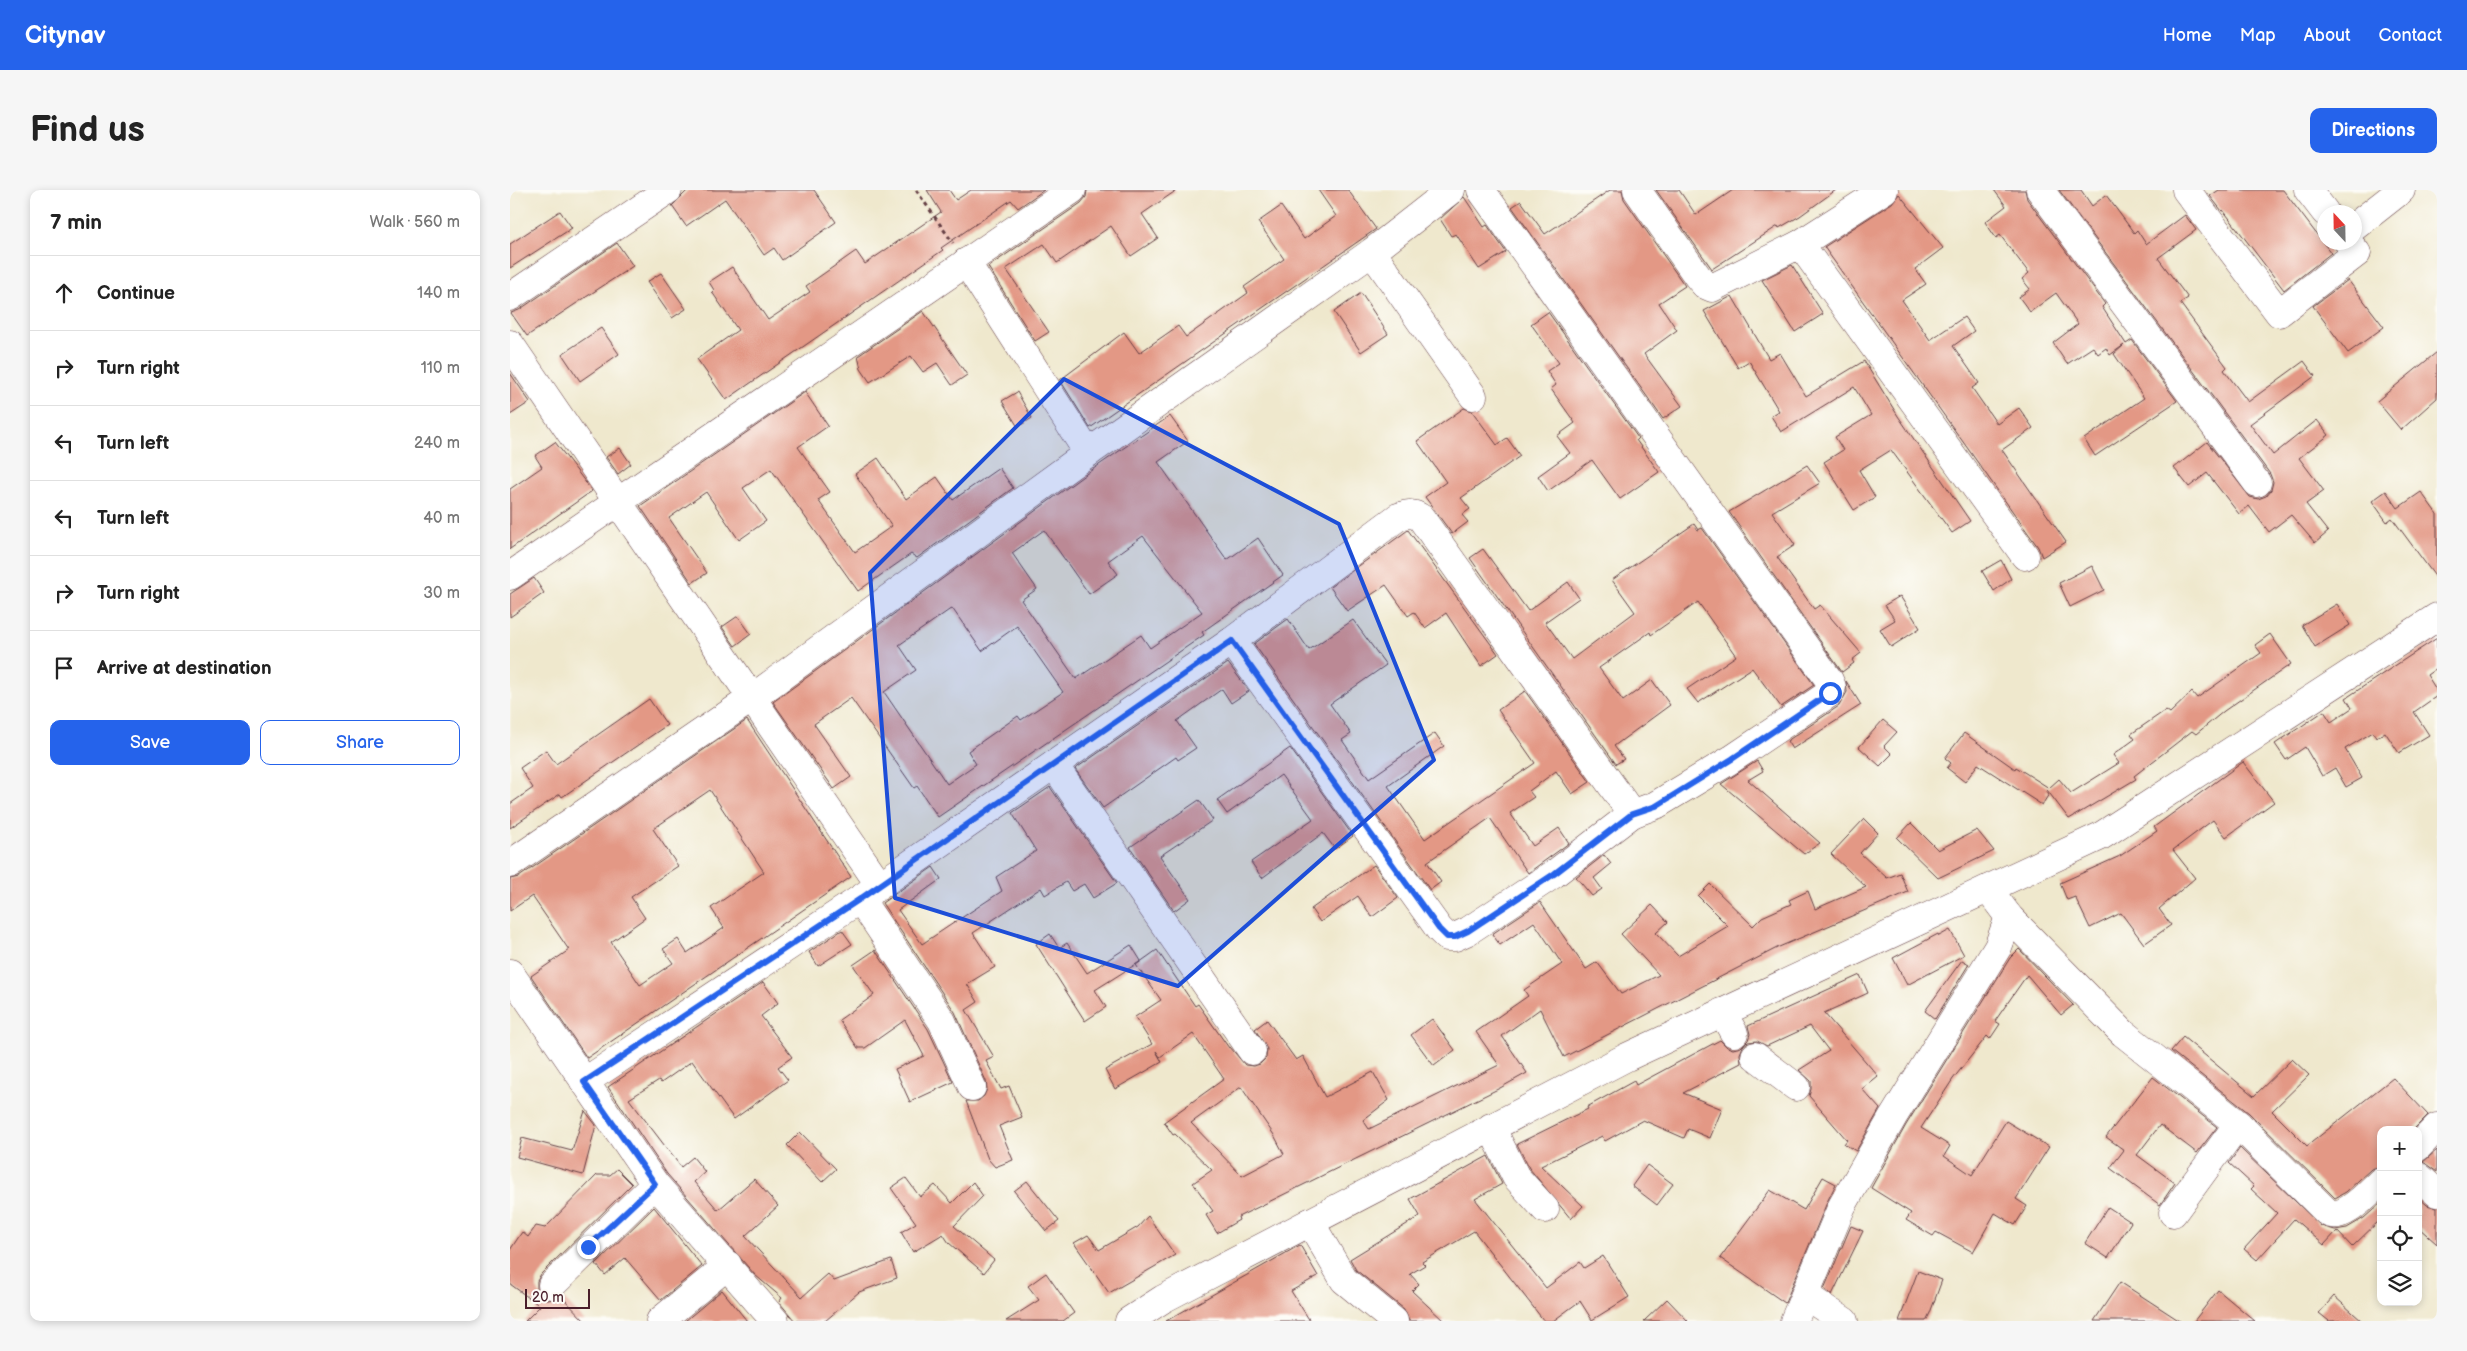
<!DOCTYPE html>
<meta charset="utf-8">
<style>
:root{--surface:#fff;--page:#f6f6f6;--text:#222;--muted:#767676;--line:#e0e0e0;--accent:#2563eb}
body{margin:0;font-family:"Balsamiq Sans",sans-serif;background:var(--page);color:var(--text)}
.controls{position:absolute;right:15px;bottom:15px;display:grid;overflow:hidden;border-radius:10px;box-shadow:0 2px 8px #0003}
.controls button{width:45px;height:45px;display:grid;place-items:center;padding:0;border:0;border-bottom:1px solid var(--line);background:var(--surface);color:var(--text);font:25px sans-serif}
.compass{position:absolute;left:1807px;top:15px;width:45px;height:45px;border-radius:50%;background:var(--surface);box-shadow:0 2px 8px #0003;rotate:338deg}
.scale{position:absolute;left:15px;bottom:12px;width:65px;box-sizing:border-box;padding-left:5px;border:2px solid #4a1f2b;border-top:0;font-size:14px;line-height:18px;white-space:nowrap;color:#4a1f2b;-webkit-text-stroke:4px #fdfcf7;paint-order:stroke}
.stop{position:absolute;width:15px;height:15px;margin:-11px;border:4px solid #2563eb;border-radius:50%;background:#fff}
.stop.end{background:#2563eb;border-color:#fff;box-shadow:0 1px 5px #0008}
.list{margin:0;padding:0;list-style:none}
h2{display:flex;justify-content:space-between;align-items:center;height:65px;margin:0;padding:0 20px;font-size:21px}
h2 small{font-size:16px;font-weight:400;color:var(--muted)}
.list li{display:grid;grid-template-columns:32px 1fr auto;gap:15px;align-items:center;box-sizing:border-box;height:75px;padding:0 20px;border-top:1px solid var(--line)}
.list b{display:block;font-size:19px;white-space:nowrap}
.list em{font-size:16px;font-style:normal;color:var(--muted)}
.actions{display:flex;gap:10px;padding:15px 20px}
.actions a{flex:1;padding:11px 0;border:1px solid var(--accent);border-radius:10px;text-align:center;font-size:18px;color:var(--accent)}
.actions .main{background:var(--accent);color:#fff}
.icon{flex:none;width:28px;height:28px;fill:none;stroke:currentColor;stroke-width:2;stroke-linecap:round;stroke-linejoin:round}
.map{position:relative;flex:none;width:1927px;height:1131px;overflow:hidden;border-radius:10px}
header{display:flex;align-items:center;gap:30px;box-sizing:border-box;height:70px;padding:0 25px;background:var(--accent);color:#fff}
header strong{font-size:24px}
nav{display:flex;gap:28px;margin-inline-start:auto;font-size:18px}
.intro{display:flex;align-items:center;justify-content:space-between;box-sizing:border-box;height:120px;padding:0 30px}
h1{margin:0;font-size:35px}
.button{padding:12px 22px;border-radius:10px;background:var(--accent);color:#fff;font-size:18px;font-weight:700}
main{display:flex;gap:30px;padding:0 30px}
aside{flex:1;background:var(--surface);border-radius:10px;box-shadow:0 2px 8px #0003}
.map>svg:first-child{display:block}
.building{fill:#e39885;fill-rule:evenodd}
.lines{fill:none;stroke-linecap:round;stroke-linejoin:round}
.minor-casing{stroke:#633d43;stroke-width:29}
.path{stroke:#633d43;stroke-width:3;stroke-dasharray:4 4;stroke-linecap:butt}
.minor{stroke:#fff;stroke-width:28}
.route{stroke:#2563eb;stroke-width:6}
.marked{fill:#1d4ed8;fill-opacity:0.2;stroke:#1d4ed8;stroke-width:4;stroke-linejoin:round}
</style>
<header>
<strong>Citynav</strong>
<nav><a>Home</a><a>Map</a><a>About</a><a>Contact</a></nav>
</header>
<div class="intro"><h1>Find us</h1><a class="button">Directions</a></div>
<main>
<aside>
<h2>7 min<small>Walk · 560 m</small></h2>
<ul class="list">
<li><svg class="icon" aria-label="ahead" viewBox="0 0 24 24"><path d="M12 20V5M6 11l6-6 6 6"/></svg><div><b>Continue</b></div><em>140 m</em></li>
<li><svg class="icon" aria-label="right" viewBox="0 0 24 24"><path d="M7 20v-9h11M14 6l5 5-5 5"/></svg><div><b>Turn right</b></div><em>110 m</em></li>
<li><svg class="icon" aria-label="left" viewBox="0 0 24 24"><path d="M17 20v-9H6M10 6l-5 5 5 5"/></svg><div><b>Turn left</b></div><em>240 m</em></li>
<li><svg class="icon" aria-label="left" viewBox="0 0 24 24"><path d="M17 20v-9H6M10 6l-5 5 5 5"/></svg><div><b>Turn left</b></div><em>40 m</em></li>
<li><svg class="icon" aria-label="right" viewBox="0 0 24 24"><path d="M7 20v-9h11M14 6l5 5-5 5"/></svg><div><b>Turn right</b></div><em>30 m</em></li>
<li><svg class="icon" aria-label="arrive" viewBox="0 0 24 24"><path d="M6 21V4h12l-3 4 3 4H6"/></svg><div><b>Arrive at destination</b></div></li>
</ul>
<div class="actions"><a class="main">Save</a><a>Share</a></div>
</aside>
<div class="map">
<svg width="1927" height="1131" viewBox="0 0 1927 1131">
<rect width="100%" height="100%" fill="#fdfcf7"/>
<filter id="ink" filterUnits="userSpaceOnUse"><feTurbulence type="fractalNoise" baseFrequency=".02" numOctaves="2"/><feDisplacementMap in="SourceGraphic" scale="10" xChannelSelector="R" yChannelSelector="G"/><feConvolveMatrix kernelMatrix="1 2 1 2 8 2 1 2 1" color-interpolation-filters="sRGB"/></filter>
<filter id="wash" filterUnits="userSpaceOnUse"><feTurbulence type="fractalNoise" baseFrequency=".0096" numOctaves="4" result="noise"/><feDisplacementMap in="SourceGraphic" scale="20" xChannelSelector="R" yChannelSelector="G"/><feGaussianBlur stdDeviation="1.12" result="paint"/><feColorMatrix in="noise" values="0 0 0 0 0 0 0 0 0 0 0 0 0 0 0 0 0 1.4 0 .05"/><feComposite in="paint" operator="in"/></filter>
<g filter="url(#wash)">
<rect width="100%" height="100%" fill="#efe8cd"/>
<g id="blocks">
<g class="building">
<path d="M178,0H304L326,32L272,70L264,58L254,65L215,9L176,36L162,16Z"/>
<path d="M417,0H439L446,10L461,0H534L508,18L501,10L431,58L433,60L216,210L187,169L228,140L202,102L204,100L199,92L222,77L258,130L300,102L296,96L346,61L355,74L431,22Z"/>
<path d="M577,0H667L632,24L648,48L621,66L601,36L547,73L534,54L496,79L539,142L525,151L478,77L571,13L576,7Z"/>
<path d="M808,0H838L866,39L580,238L550,190L614,142L629,163L668,136L676,147L738,103L734,97L774,69L748,32L771,16L794,49L826,26Z"/>
<path d="M1100,0H1112L1114,9L1175,96L1149,113L1167,140L1134,164L1172,216L1153,229L1002,17L1011,11L1035,44Z"/>
<path d="M1146,0H1169L1186,25L1223,0H1326L1290,26L1269,38L1268,36L1202,79Z"/>
<path d="M1484,0H1515L1517,9L1595,114L1592,117L1616,154L1622,150L1667,211L1585,266L1574,249L1634,208L1604,164L1614,155L1600,165L1596,158L1588,164L1583,157L1557,174L1543,153L1568,134L1546,103L1520,122L1509,107L1520,99L1512,89L1519,83L1490,45L1486,48L1475,32L1496,16Z"/>
<path d="M1549,0H1571L1582,16L1596,5L1624,43L1627,40L1636,54L1675,25L1686,40L1648,68L1678,108L1670,113L1717,177L1714,180L1738,212L1794,171L1805,186L1740,234L1763,265L1807,230L1819,245L1789,268L1814,301L1796,314L1818,342L1805,353L1781,325L1759,342L1739,316L1729,324L1697,283L1679,297L1664,278L1697,252L1740,307L1748,309L1756,306L1761,300L1763,292L1760,284Z"/>
<path d="M1709,0H1773L1821,63L1774,100L1713,20L1712,21L1700,6Z"/>
<path d="M1389,4L1433,58L1405,79L1416,94L1392,110L1420,150L1454,127L1464,141L1443,156L1469,193L1462,198L1487,234L1509,218L1523,238L1492,260L1556,352L1532,367L1528,357L1314,57L1382,13Z"/>
<path d="M954,7L974,37L977,35L996,62L969,79L946,44L941,46L930,29Z"/>
<path d="M50,21L62,38L0,78V54Z"/>
<path d="M107,53L123,76L17,146L1,123L9,120Z"/>
<path d="M1282,75L1313,124L1285,142L1252,90Z"/>
<path d="M151,83L176,119L162,128L137,92Z"/>
<path d="M1838,90L1874,137L1838,163L1803,116Z"/>
<path d="M851,103L878,144L851,162L824,122Z"/>
<path d="M1222,106L1259,169L1270,163L1296,206L1354,171L1388,226L1460,331L1442,343L1381,260L1349,280L1365,307L1344,320L1314,272L1333,260L1325,247L1361,225L1344,197L1271,242L1261,226L1269,221L1239,171L1228,178L1194,121Z"/>
<path d="M413,121L457,185L442,195L427,173L413,182L401,166L360,192L351,179L348,166Z"/>
<path d="M1038,122L1128,248L1126,250L1149,282L1110,309L1082,270L1038,301L1028,286L1060,263L1047,246L1065,233L1041,199L1046,195L1037,181L1049,173L1021,134Z"/>
<path d="M91,138L109,164L70,191L52,164Z"/>
<path d="M1927,162V208L1891,240L1867,211Z"/>
<path d="M0,183L20,212L0,225Z"/>
<path d="M295,202L318,236L288,257L320,302L308,310L345,362L382,336L345,284L368,268L396,309L427,287L443,310L489,278L503,298L407,368L401,364L348,401L261,279L233,298L256,331L229,350L196,302L159,328L197,383L182,393L130,316Z"/>
<path d="M507,202L522,228L508,237L492,211Z"/>
<path d="M954,218L962,221L987,255L997,248L1010,266L951,308L960,319L952,325L958,332L942,344L915,307L936,292L907,251Z"/>
<path d="M660,226L678,251L648,272L717,370L748,348L773,385L692,442L694,445L428,627L407,596L404,598L341,508L304,534L341,587L324,599L263,512L576,284ZM534,340L579,404L608,384L598,371L633,346L692,422L640,458L631,445L566,489L511,410L527,399L502,363ZM442,418L472,461L507,436L553,502L511,530L508,526L458,561L466,574L437,594L374,502L406,480L389,455Z"/>
<path d="M45,252L82,301L0,359V299L32,277L25,266Z"/>
<path d="M110,258L121,274L108,284L96,267Z"/>
<path d="M1297,275L1310,293L1262,322L1285,355L1267,367L1304,419L1310,415L1351,463L1342,470L1344,473L1332,482L1219,322Z"/>
<path d="M1876,301L1888,318L1911,302L1927,324V389L1882,328L1877,332L1862,311Z"/>
<path d="M1184,334L1188,340L1192,338L1304,495L1271,517L1242,478L1188,513L1177,499L1226,466L1188,412L1141,445L1140,442L1089,478L1113,511L1142,490L1160,515L1104,556L1114,569L1106,574L960,368L973,359L1018,421L1058,392L1069,408L1035,432L1062,469L1125,422L1102,390Z"/>
<path d="M898,340L988,464L971,476L936,423L915,438L904,422L898,426L876,395L837,421L820,397Z"/>
<path d="M1491,370L1501,389L1484,401L1472,381Z"/>
<path d="M1582,376L1594,400L1560,417L1549,393Z"/>
<path d="M24,388L34,403L0,427V404Z"/>
<path d="M1390,406L1410,438L1381,457L1370,439L1385,430L1375,415Z"/>
<path d="M1827,414L1840,435L1805,457L1792,435Z"/>
<path d="M228,426L241,444L225,456L212,437Z"/>
<path d="M778,429L799,460L843,430L876,475L820,514L841,544L832,550L859,589L925,543L934,556L878,596L915,649L1025,573L988,520L1015,501L1080,592L1062,604L1046,581L1019,601L1024,607L1000,623L1023,656L1049,638L1059,653L1018,683L980,628L917,672L931,692L920,700L744,454Z"/>
<path d="M1760,444L1781,474L1714,521L1686,544L1682,541L1624,586L1626,589L1559,629L1537,600L1536,602L1539,604L1532,615L1468,574L1455,592L1437,578L1441,573L1435,568L1454,543L1505,579L1506,577L1539,598L1549,589L1561,603L1609,573L1603,565L1625,549L1621,544L1656,520L1660,523L1682,502L1687,508L1751,463L1745,455Z"/>
<path d="M1927,448V478L1917,485L1927,501V506L1904,522L1919,545L1889,563L1875,542L1866,548L1863,542L1835,559L1852,588L1836,597L1825,578L1812,586L1795,557L1776,570L1765,554L1814,521L1821,532L1842,518L1836,508Z"/>
<path d="M718,473L739,501L721,513L712,499L667,531L686,558L668,570L666,567L593,618L565,579Z"/>
<path d="M1336,491L1351,515L1282,559L1277,551L1329,516L1337,502Z"/>
<path d="M139,509L157,535L52,607L50,604L0,638V614L23,598L10,578L36,560L46,574Z"/>
<path d="M237,530L341,687L77,868L21,786L59,760L22,706L0,721V689L9,687ZM200,600L254,682L201,718L214,738L177,763L168,749L153,759L163,773L130,795L101,752L135,728L121,707L168,676L143,639Z"/>
<path d="M1373,530L1387,542L1374,556L1382,564L1370,576L1349,557Z"/>
<path d="M780,558L843,646L825,659L813,643L752,688L741,672L803,629L771,585L717,624L707,610Z"/>
<path d="M1247,571L1253,581L1238,590L1310,653L1294,664L1211,594Z"/>
<path d="M1733,572L1764,612L1716,647L1703,630L1663,660L1685,688L1649,719L1661,735L1634,754L1611,723L1580,738L1565,707L1557,710L1550,693L1610,666L1647,641L1644,637Z"/>
<path d="M540,597L607,693L583,708L574,694L562,701L556,692L535,705L531,698L463,743L485,777L457,794L468,812L456,820L484,867L476,871L491,899L499,896L512,927L489,936L503,970L485,977L478,969L456,911H468L474,906L477,899L476,891L445,822L372,713L423,677L431,689L388,720L412,754L492,701L486,687L526,661L502,623Z"/>
<path d="M689,610L703,630L650,666L680,709L664,721L620,657Z"/>
<path d="M1354,629L1368,643L1350,663L1377,688L1390,683L1398,702L1269,757L1054,867L1030,819L992,846L1017,883L990,898L728,1027L729,1030L707,1043L696,1025L703,1021L683,993L702,980L665,944L663,945L654,932L714,889L683,844L650,867L646,861L652,872L605,899L595,880L642,854L625,827L651,810L626,775L647,760L685,816L688,814L719,858L720,857L735,875L744,876L750,874L756,868L757,859L745,839L757,830L786,870L793,866L815,907L863,882L879,910L853,930L859,939L989,875L966,842L1018,806L1014,800L1052,774L1024,732L990,755L982,744L1030,712L1076,779L1087,772L1111,804L1149,785L1111,744L1142,715L1158,732L1146,743L1168,766L1218,736L1188,706L1200,694L1243,736L1252,727L1281,714L1279,710L1298,701L1305,719L1356,697L1321,664ZM731,897L764,945L774,964L732,986L681,933Z"/>
<path d="M1401,633L1428,660L1467,640L1484,661L1428,688L1387,648Z"/>
<path d="M1094,665L1101,674L1084,688L1092,699L1082,706L1066,687Z"/>
<path d="M864,675L888,708L862,727L848,706L810,732L801,719Z"/>
<path d="M332,740L342,754L308,776L299,762Z"/>
<path d="M1440,740L1454,765L1397,795L1383,768L1428,744L1429,746Z"/>
<path d="M540,744L549,758L557,753L577,783L621,755L631,771L585,800L596,817L575,831L526,754Z"/>
<path d="M1509,759L1563,815L1551,825L1517,785L1485,831L1490,834L1480,849L1477,846L1443,889L1411,938L1440,956L1434,966L1462,985L1496,931L1539,957L1506,1009L1517,1016L1505,1035L1485,1023L1463,1062L1426,1042L1423,1046L1396,1030L1401,1023L1361,998L1396,935L1500,768Z"/>
<path d="M365,760L418,839L443,892L400,912L385,879L414,866L395,830L355,858H348L329,830L364,805L343,775Z"/>
<path d="M1452,770L1459,774L1425,829L1415,821Z"/>
<path d="M1350,785L1358,803L1314,823L1368,886L1352,899L1370,919L1346,961L1334,954L1337,950L1299,906L1301,899V891L1289,880L1319,861L1300,836L1257,856L1247,851L1238,852L1233,856L1230,864L1231,873L1173,903L1212,919L1200,948L1178,939L1174,948L1133,930L1095,951L1092,946L1031,976L1073,1016L1061,1029L1019,978L1007,954L1078,919L1077,917L1124,891L1126,895L1210,850L1217,857L1223,859L1231,857L1238,850L1240,844L1238,836Z"/>
<path d="M253,792L268,813L251,826L282,867L268,877L278,890L224,929L182,871L151,893L149,890L119,909L171,977L183,967L195,982L184,992L208,1020L244,989L268,1016L235,1046L292,1107L318,1084L324,1091L381,1070L387,1088L349,1102L315,1131H285L269,1112L272,1108L245,1085L157,984L98,897Z"/>
<path d="M922,829L945,860L924,876L901,845Z"/>
<path d="M1673,847L1744,906L1782,869L1799,885L1762,921L1797,956L1883,888L1918,925L1903,940H1871V976L1861,979L1836,1002L1825,1008L1739,923L1661,861Z"/>
<path d="M1643,887L1707,937L1687,963L1650,935L1627,965L1665,993L1650,1015L1600,978L1614,960L1596,947Z"/>
<path d="M75,921L86,935L73,985L7,967L12,948L62,961Z"/>
<path d="M290,942L326,979L312,992L277,955Z"/>
<path d="M1730,958L1811,1036L1825,1040L1837,1038L1854,1028L1871,1013V1029L1842,1057L1827,1041L1814,1055L1784,1029L1747,1070L1734,1059L1767,1023L1741,999L1744,996L1719,973Z"/>
<path d="M1927,960V982L1913,972Z"/>
<path d="M978,966L992,994L965,1009L1036,1098L1070,1072L1074,1078L1093,1066L1119,1107L1082,1130L1070,1111L1043,1131H1034L964,1041L912,1072L915,1075L900,1084L909,1094L902,1101L934,1131H899L894,1119L846,1080L840,1069L910,1026L900,1009Z"/>
<path d="M1137,975L1163,994L1147,1015L1122,996Z"/>
<path d="M107,979L122,994L31,1084L27,1091V1099L31,1106L38,1110L52,1107L75,1131H15L30,1116L0,1094V1060L12,1042L18,1047L26,1036L35,1038L87,985H100Z"/>
<path d="M1313,987L1326,994L1318,1010L1275,1113L1210,1068L1260,1000L1294,1020Z"/>
<path d="M396,988L410,1007L425,995L442,1013L463,992L473,1006L444,1036L484,1070L474,1083L439,1053L433,1044L403,1062L391,1042L406,1033L381,998Z"/>
<path d="M517,991L549,1031L536,1041L504,1001Z"/>
<path d="M1908,1007L1917,1015L1927,1018V1054L1908,1037Z"/>
<path d="M144,1017L192,1076L151,1110L115,1068L95,1085L86,1074Z"/>
<path d="M1598,1017L1621,1032L1598,1068L1575,1053Z"/>
<path d="M638,1026L665,1065L599,1103L564,1053L578,1045L589,1060L628,1037Z"/>
<path d="M1341,1036L1353,1041L1322,1105L1314,1099Z"/>
<path d="M790,1055L808,1086L781,1101L800,1131H656Z"/>
<path d="M1408,1081L1432,1090L1420,1123L1416,1131H1389Z"/>
<path d="M536,1083L564,1123L553,1131H496L529,1110L518,1096Z"/>
<path d="M1610,1092L1670,1131H1584Z"/>
<path d="M212,1100L237,1131H175Z"/>
<path d="M1708,1100L1745,1131H1684Z"/>
<path d="M1824,1106L1852,1131H1819L1809,1123Z"/>
<path d="M1157,1109L1178,1131H1134Z"/>
</g>
</g>
</g>
<g filter="url(#ink)">
<use href="#blocks" fill-opacity="0" stroke="#633d43" stroke-width="1"/>
<g class="lines">
<defs>
<g id="minor">
<path d="M1127,0L1188,87L1195,95L1202,98L1290,54L1374,0"/>
<path d="M1530,0L1747,293"/>
<path d="M1676,0L1769,123L1847,63L1838,52"/>
<path d="M1798,0L1815,22"/>
<path d="M1844,37L1891,0"/>
<path d="M1290,54L1515,366"/>
<path d="M862,62L963,206"/>
<path d="M456,72L578,263"/>
<path d="M0,107L158,0"/>
<path d="M0,154L369,694"/>
<path d="M0,386L562,0"/>
<path d="M722,451L929,739L937,747H945L958,741L1044,684L1122,624L1146,615L1222,569L1320,503L1322,497L1319,490L971,0"/>
<path d="M544,575L742,861"/>
<path d="M0,674L242,508L578,263L862,62L941,0"/>
<path d="M1478,699L1499,727L1613,843L1728,934L1817,1022C1832,1033 1859,1002 1871,991"/>
<path d="M350,709L432,831L462,897"/>
<path d="M0,783L145,994L265,1131"/>
<path d="M1212,822L1224,843"/>
<path d="M1245,866L1286,897"/>
<path d="M74,892L350,709L722,451L888,327C897,324 902,322 911,328L1122,624"/>
<path d="M981,937L1006,987L1035,1019"/>
<path d="M1908,957L1927,937"/>
<path d="M1908,986L1927,1003"/>
<path d="M1663,1023L1728,934"/>
<path d="M800,1032L834,1090L884,1131"/>
<path d="M42,1095L145,994"/>
<path d="M1296,1106L1334,1131"/>
<path d="M150,1131L218,1075"/>
<path d="M619,1131L653,1109L1117,867L1591,646L1927,427"/>
<path d="M1284,1131L1332,1016L1383,927L1488,757L1499,727"/>
</g>
</defs>
<use href="#minor" class="minor-casing"/>
<path class="path" d="M406,0L443,53"/>
<use href="#minor" class="minor"/>
</g>
</g>
<g class="lines" filter="url(#ink)">
<path class="route" d="M78,1057L145,994L74,892L350,709L722,451L929,739L937,747H945L958,741L1044,684L1122,624L1146,616L1222,569L1320,503"/>
</g>
<path class="marked" d="M554,189L829,334L924,570L668,796L385,708L360,383Z"/>
</svg>
<div class="controls">
<button>+</button>
<button>−</button>
<button><svg class="icon" aria-label="locate" viewBox="0 0 24 24"><circle cx="12" cy="12" r="6"/><path d="M12 2v4M12 18v4M2 12h4M18 12h4"/></svg></button>
<button><svg class="icon" aria-label="layers" viewBox="0 0 24 24"><path d="M12 4l9 5-9 5-9-5zM3 14l9 5 9-5"/></svg></button>
</div>
<svg class="compass" viewBox="-18 -18 36 36"><path d="M0-13l5 13h-10z" fill="#e53935"/><path d="M0 13l5-13h-10z" fill="#767676"/></svg>
<div class="scale">20 m</div>
<div class="stop" style="left:1320px;top:503px"></div>
<div class="stop end" style="left:78px;top:1057px"></div>
</div>
</main>
